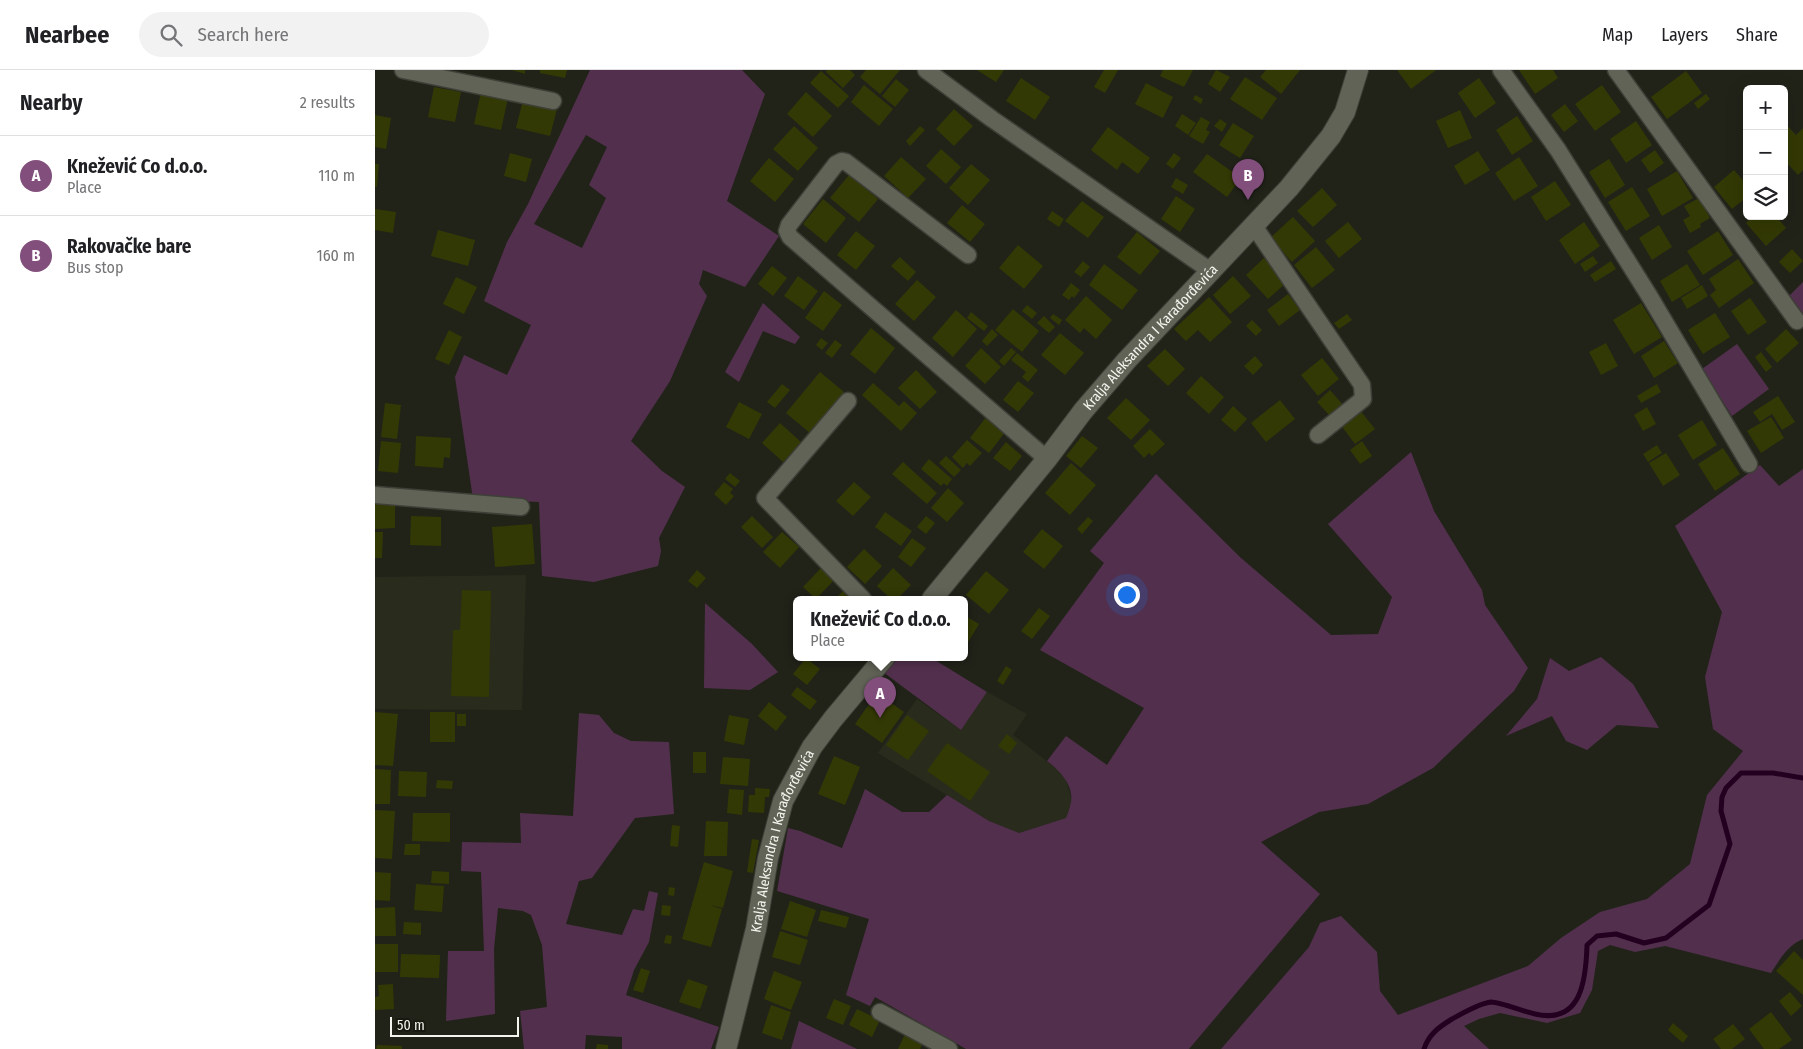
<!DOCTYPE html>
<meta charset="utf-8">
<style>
:root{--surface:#fff;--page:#f2f2f2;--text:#202124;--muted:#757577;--line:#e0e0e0;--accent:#824f7d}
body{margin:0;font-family:"Fira Sans Condensed",sans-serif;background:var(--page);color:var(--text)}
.controls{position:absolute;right:15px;top:15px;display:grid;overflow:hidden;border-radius:8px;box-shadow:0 5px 20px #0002}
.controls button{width:45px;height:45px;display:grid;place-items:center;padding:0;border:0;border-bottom:1px solid var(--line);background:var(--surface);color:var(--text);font:25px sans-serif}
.scale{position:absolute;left:15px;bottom:12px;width:129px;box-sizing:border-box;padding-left:5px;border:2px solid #f4f5ee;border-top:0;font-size:14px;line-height:18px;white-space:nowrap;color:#f4f5ee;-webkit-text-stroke:4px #181a10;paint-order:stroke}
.you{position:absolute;left:751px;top:524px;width:18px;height:18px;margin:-12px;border:4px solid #fff;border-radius:50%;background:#1a73e8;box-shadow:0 0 0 8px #1a73e833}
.badge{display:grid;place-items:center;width:32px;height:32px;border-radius:50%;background:var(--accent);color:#fff;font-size:16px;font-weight:700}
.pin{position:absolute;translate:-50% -41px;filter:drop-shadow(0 1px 2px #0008)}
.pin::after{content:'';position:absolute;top:26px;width:18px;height:15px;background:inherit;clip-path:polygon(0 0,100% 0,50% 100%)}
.popup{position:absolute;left:418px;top:526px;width:175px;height:65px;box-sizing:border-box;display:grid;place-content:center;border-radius:8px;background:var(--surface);filter:drop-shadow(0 1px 4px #0005);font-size:16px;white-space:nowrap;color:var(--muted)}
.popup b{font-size:19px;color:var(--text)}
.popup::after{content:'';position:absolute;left:50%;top:100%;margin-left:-10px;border:10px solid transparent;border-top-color:var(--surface)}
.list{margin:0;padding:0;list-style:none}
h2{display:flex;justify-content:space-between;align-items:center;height:65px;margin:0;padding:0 20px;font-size:21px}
h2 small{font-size:16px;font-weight:400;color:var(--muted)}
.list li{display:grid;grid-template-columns:32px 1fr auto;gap:15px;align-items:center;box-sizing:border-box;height:80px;padding:0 20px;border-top:1px solid var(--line)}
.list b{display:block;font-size:19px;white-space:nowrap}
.list p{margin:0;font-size:16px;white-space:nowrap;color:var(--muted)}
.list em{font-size:16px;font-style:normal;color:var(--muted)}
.icon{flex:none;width:28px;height:28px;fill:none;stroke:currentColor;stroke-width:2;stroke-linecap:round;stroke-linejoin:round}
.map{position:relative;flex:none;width:1428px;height:979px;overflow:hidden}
header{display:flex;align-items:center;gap:30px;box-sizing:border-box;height:70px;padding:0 25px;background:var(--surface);border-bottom:1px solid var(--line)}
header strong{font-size:24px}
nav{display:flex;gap:28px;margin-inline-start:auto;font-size:18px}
.search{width:350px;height:45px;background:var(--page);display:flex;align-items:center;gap:12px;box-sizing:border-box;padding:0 18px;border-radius:28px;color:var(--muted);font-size:19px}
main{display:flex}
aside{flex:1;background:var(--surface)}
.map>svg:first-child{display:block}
.built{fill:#292c1c}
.green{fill:#52304d;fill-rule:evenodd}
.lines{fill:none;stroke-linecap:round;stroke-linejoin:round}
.stream{stroke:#240020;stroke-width:5}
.building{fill:#333904}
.minor-casing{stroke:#3e3f37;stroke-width:19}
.tertiary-casing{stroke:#3e3f37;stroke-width:22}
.minor{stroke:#616357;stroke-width:16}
.tertiary{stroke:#616357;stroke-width:20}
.labels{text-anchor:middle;stroke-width:4.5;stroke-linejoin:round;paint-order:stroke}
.street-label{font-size:14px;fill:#f4f5ee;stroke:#181a10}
</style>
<header>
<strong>Nearbee</strong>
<div class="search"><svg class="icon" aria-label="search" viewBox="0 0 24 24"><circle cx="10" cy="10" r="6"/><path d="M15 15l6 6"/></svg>Search here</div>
<nav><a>Map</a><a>Layers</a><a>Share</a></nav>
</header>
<main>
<aside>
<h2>Nearby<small>2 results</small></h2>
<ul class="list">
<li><span class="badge">A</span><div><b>Knežević Co d.o.o.</b><p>Place</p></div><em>110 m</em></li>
<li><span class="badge">B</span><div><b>Rakovačke bare</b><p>Bus stop</p></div><em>160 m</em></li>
</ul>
</aside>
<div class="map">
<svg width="1428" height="979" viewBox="0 0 1428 979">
<rect width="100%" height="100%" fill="#212319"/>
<g class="built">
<path d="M151,505L147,640L0,639V507Z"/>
<path d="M612,622L652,644L638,665L682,699L691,710L697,730L691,748L644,763L614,751L503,683L542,629L586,660Z"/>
</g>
<g class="green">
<path d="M215,0H367L390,24L352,131L404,166L370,217L328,200L324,214L332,226L295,311L256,371L287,401L310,417L284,468L286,481L283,496L219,512L167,506L164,432L98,429L80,307L89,285L132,305L156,255L109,231L132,172L153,134ZM211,65L232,77L214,115L231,128L207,178L159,154Z"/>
<path d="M1428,212V251L1414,226Z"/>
<path d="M388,233L425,267L420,274L388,261L364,312L350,302Z"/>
<path d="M1362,274L1394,319L1357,346L1327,299Z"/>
<path d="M1036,382L1059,441L1107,520L1110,535L1153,598L1139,621L1058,698L993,734L944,742L886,772L945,824L814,979H591L500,927L495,936L471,925L494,849L402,821L413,758L425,761L467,778L490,719L527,742H554L572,725L614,751L644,763L691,748C693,743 695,737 696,732C699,715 684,700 672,691L691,666L732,695L769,638L665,580L729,493L715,481L781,404L866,488L956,565L1003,564L1017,527L953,454Z"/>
<path d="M1385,395L1404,416L1428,399V869C1414,874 1404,890 1396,903L1290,876L1260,882L1235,875L1223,881L1217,920L1205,943L1172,953L1125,943L1104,949L1089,956L1114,979H846L934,877L945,853L966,846L1002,882L1005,921L1023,945L1153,896L1186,868L1225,842L1272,829L1315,794L1332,725L1368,681L1338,659L1330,607L1347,542L1300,456Z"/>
<path d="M330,533L377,574L403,602L375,620L329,618Z"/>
<path d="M520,587H555L612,622L586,660L508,602Z"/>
<path d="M1226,587L1258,614L1284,658L1242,655L1212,680L1191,671L1177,646L1131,666L1162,629L1175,588L1194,601Z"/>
<path d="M204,643L224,645L239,663L256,671L294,672L299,744L260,748L217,808L204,811L191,854L247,865L258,839L269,841L274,821L283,823L274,872L259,900L251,925L344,957L336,979H247V967L211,965L210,979H149L145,941L172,937L167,875L156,845L148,841L123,838L119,879L120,944L71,951L73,881H109L106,802L86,801L87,772L146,773L145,743L198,746Z"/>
<path d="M424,951L482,979H416Z"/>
</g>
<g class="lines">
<path class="stream" d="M1049,979C1054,964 1064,957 1077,949C1086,944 1105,933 1116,932C1126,932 1149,942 1160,944C1207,955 1211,909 1212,875L1222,866L1241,864L1269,873L1291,868L1334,835L1355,774L1346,741L1347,727L1351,718L1366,703H1398L1428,708"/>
</g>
<g class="building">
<path d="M137,0H150V4Z"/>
<path d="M165,0H192L190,8L165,3Z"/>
<path d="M452,0H475L480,5L468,18L451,2Z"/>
<path d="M491,0H525L505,24L485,7Z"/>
<path d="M602,0H629L621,12Z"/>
<path d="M729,0H743L730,23L719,17Z"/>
<path d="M788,0H818L809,17L785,6Z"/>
<path d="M841,0L855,7L845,22L833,14Z"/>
<path d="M891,0H925L906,24L885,7Z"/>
<path d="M1022,0H1061L1036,19Z"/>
<path d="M1144,0H1178L1183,8L1160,24Z"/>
<path d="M446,1L474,26L463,38L435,13Z"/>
<path d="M1311,1L1327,23L1292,49L1276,27Z"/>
<path d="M870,7L902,28L887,50L855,29Z"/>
<path d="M646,8L675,27L660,50L631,31Z"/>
<path d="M1104,8L1121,33L1100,48L1083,23Z"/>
<path d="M521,9L534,20L520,37L507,26Z"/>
<path d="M771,13L798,27L788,48L760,34Z"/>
<path d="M489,15L518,39L504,56L476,32Z"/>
<path d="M1227,15L1246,42L1220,61L1200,34Z"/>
<path d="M59,17L86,22L80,52L53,47Z"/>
<path d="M106,22L133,28L126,60L99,54Z"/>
<path d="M431,22L457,46L438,67L412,44Z"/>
<path d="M1331,24L1335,29L1323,39L1319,33Z"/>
<path d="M820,25L828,29L826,34L818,29Z"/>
<path d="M148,30L182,39L175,66L141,58Z"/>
<path d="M1190,34L1203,51L1189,62L1176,45Z"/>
<path d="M579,39L598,56L579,76L561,59Z"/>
<path d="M1085,40L1097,68L1073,78L1061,51Z"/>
<path d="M807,44L821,53L813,65L800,56Z"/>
<path d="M0,45L16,48L11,79L0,77Z"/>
<path d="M1142,46L1158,71L1137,85L1121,60Z"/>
<path d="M826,47L835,52L831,60L835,62L828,74L814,66Z"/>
<path d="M845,49L852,54L847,62L839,56Z"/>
<path d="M1261,51L1277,75L1251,93L1235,69Z"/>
<path d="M1409,52L1421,65L1428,58V100L1423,105L1409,90Z"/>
<path d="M858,53L879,66L865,88L844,75Z"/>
<path d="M419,56L443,78L423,101L398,79Z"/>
<path d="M545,56L550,60L535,76L531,71Z"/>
<path d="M733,57L775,88L763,104L747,92L742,100L716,80Z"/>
<path d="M566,79L586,97L571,114L551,96Z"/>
<path d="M1280,80L1289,93L1275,103L1266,90Z"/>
<path d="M1103,81L1115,100L1090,115L1079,96Z"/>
<path d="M135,83L157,89L151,112L129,106Z"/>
<path d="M799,83L806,88L798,99L791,94Z"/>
<path d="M832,84L866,108L852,127L818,102Z"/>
<path d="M526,87L551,109L533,128L509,106Z"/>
<path d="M1144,87L1163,116L1139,131L1120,103Z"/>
<path d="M394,88L419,109L400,132L375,111Z"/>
<path d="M1234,89L1250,115L1230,128L1214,102Z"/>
<path d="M0,94H4L2,117H0Z"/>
<path d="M596,94L615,110L593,135L574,118Z"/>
<path d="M1359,100L1372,115V127L1357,139L1339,117Z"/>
<path d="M1302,101L1318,128L1287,146L1272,119Z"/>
<path d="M474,105L503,129L484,152L455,128Z"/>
<path d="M801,108L813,115L808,124L796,117Z"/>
<path d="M1180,111L1196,135L1171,151L1156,127Z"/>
<path d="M1257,117L1275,146L1251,161L1233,132Z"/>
<path d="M947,118L962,135L938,157L922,141Z"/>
<path d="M801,126L820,139L805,162L786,149Z"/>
<path d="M1324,128L1335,148L1325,154L1326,157L1315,163L1308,150L1315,146L1309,136Z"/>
<path d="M448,129L471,148L451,173L428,154Z"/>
<path d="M707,131L729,147L713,168L690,151Z"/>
<path d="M587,135L610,154L595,172L572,153Z"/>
<path d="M0,139L21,142L18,163L0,160Z"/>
<path d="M677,141L689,149L684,157L672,149Z"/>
<path d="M1378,146H1401L1411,158L1391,176L1371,153Z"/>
<path d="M918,147L940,171L917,192L895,168Z"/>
<path d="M973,152L987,169L964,188L950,171Z"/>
<path d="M1209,152L1225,176L1200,194L1184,170Z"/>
<path d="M1284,155L1297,177L1277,190L1264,168Z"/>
<path d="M63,160L100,170L93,196L56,186Z"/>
<path d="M481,161L500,176L481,200L462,185Z"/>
<path d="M1343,161L1358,185L1328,205L1312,181Z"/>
<path d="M762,162L785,181L765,205L742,187Z"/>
<path d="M643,175L668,196L649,219L624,198Z"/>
<path d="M941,177L960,200L937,218L919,195Z"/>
<path d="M1417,179L1428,191L1415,203L1404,192Z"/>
<path d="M1218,186L1223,193L1210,202L1205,194Z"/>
<path d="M525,187L541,202L533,211L516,196Z"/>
<path d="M889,188L911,213L893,229L871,205Z"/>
<path d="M1363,189L1379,213L1344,238L1335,225L1341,220L1334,209Z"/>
<path d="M708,191L715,197L706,207L699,202Z"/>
<path d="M1236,191L1241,199L1220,212L1215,205Z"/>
<path d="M729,194L763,220L747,240L714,215Z"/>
<path d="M1312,194L1325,215L1297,232L1285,211Z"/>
<path d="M397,196L412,208L398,226L383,214Z"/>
<path d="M423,206L443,221L429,240L409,226Z"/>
<path d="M858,206L876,226L855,244L838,225Z"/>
<path d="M81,207L102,217L89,244L68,234Z"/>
<path d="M542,210L561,227L539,251L520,234Z"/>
<path d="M696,213L705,220L699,228L697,226L694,230L687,225Z"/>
<path d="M1327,215L1333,226L1312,239L1306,228Z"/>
<path d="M449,221L467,235L448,261L430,248Z"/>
<path d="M913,224L925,240L904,256L892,240Z"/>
<path d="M711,226L737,250L721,269L709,258L705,263L690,250Z"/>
<path d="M834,227L857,252L835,272L823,260L811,271L799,259Z"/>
<path d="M1375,228L1392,252L1373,265L1356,241Z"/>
<path d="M1266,233L1287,267L1259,284L1238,250Z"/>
<path d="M652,235L662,243L657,249L647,241Z"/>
<path d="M638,239L664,261L647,282L620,260Z"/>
<path d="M581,240L602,259L578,287L557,268Z"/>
<path d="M596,242L613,256L609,261L592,248Z"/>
<path d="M1340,243L1355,267L1328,284L1313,260Z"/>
<path d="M678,244L687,250L684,255L675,248Z"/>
<path d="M972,244L977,250L964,259L959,253Z"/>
<path d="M669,246L680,257L674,263L662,253Z"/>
<path d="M877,250L887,260L881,266L871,256Z"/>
<path d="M496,258L520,278L500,304L475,284Z"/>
<path d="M617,259L623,265L612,276L607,271Z"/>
<path d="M1411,259L1424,273L1402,293L1390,279Z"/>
<path d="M74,260L87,267L74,295L60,289Z"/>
<path d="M685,263L709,283L690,305L666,285Z"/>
<path d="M446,268L453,273L447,280L441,275Z"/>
<path d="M460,270L467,275L457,288L450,283Z"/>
<path d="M1289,271L1303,293L1279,308L1266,286Z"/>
<path d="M1231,273L1243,296L1226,305L1214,282Z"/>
<path d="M606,278L626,297L610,314L590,296Z"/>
<path d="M636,278L641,282L629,296L624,291Z"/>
<path d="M790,279L810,299L793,316L772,296Z"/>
<path d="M1386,282L1397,297L1391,302L1380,287Z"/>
<path d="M642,283L663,300L653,312L647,307L651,302L636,290Z"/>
<path d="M880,286L888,295L878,305L869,296Z"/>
<path d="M947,288L964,309L943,326L926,305Z"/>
<path d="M541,300L562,322L545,339L523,318Z"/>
<path d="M445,302L469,322L435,363L411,343Z"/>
<path d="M826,306L849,327L834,344L811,323Z"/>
<path d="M643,311L659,323L643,342L628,330Z"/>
<path d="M498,313L524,336L529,331L542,343L526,361L487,325Z"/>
<path d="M407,314L415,320L400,338L392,332Z"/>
<path d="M1282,314L1286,322L1266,333L1262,326Z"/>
<path d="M955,320L969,336L956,347L942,332Z"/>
<path d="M1403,326L1420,352L1407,360L1397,344L1385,352L1378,342Z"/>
<path d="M751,328L775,350L756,370L732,348Z"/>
<path d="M905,330L920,349L891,372L876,353Z"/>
<path d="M364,332L387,344L374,369L351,357Z"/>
<path d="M10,333L26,335L22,369L6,367Z"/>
<path d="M858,336L872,349L860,362L846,350Z"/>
<path d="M1272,337L1281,354L1268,361L1259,345Z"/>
<path d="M984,339L1000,359L980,374L965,354Z"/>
<path d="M612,346L631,361L614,383L595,368Z"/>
<path d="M1396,347L1409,368L1386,383L1372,361Z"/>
<path d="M1327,350L1342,375L1318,390L1303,365Z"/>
<path d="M405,353L426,372L408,392L387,373Z"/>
<path d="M775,359L790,374L777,386L774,383L769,388L758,376Z"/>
<path d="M41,366L76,368L75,388L69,387L68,398L40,396Z"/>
<path d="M707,366L723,378L706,398L691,386Z"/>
<path d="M592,370L607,383L595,396L592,393L588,398L577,387Z"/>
<path d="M6,371L26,373L23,403L3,401Z"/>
<path d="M987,371L997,386L985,394L975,380Z"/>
<path d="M631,372L647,386L635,401L618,388Z"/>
<path d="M1282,375L1287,383L1273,392L1268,384Z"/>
<path d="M1348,378L1365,404L1340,421L1323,394Z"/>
<path d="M1291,383L1305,405L1288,416L1274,393Z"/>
<path d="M571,386L586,400L579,407L564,393Z"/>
<path d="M554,389L577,409L572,416L569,413L566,416L546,399Z"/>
<path d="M528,392L562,423L552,434L517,404Z"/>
<path d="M696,393L721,415L695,445L670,423Z"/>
<path d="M355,403L365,411L360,417L350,409Z"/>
<path d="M349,412L358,419L355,423L359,426L351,435L339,424Z"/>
<path d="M479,412L496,427L478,446L461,431Z"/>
<path d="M573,418L589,433L572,452L556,438Z"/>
<path d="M0,433H20V458L0,459Z"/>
<path d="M510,442L537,461L526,476L500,457Z"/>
<path d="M36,446L66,447V476L35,475Z"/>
<path d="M377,446L398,467L387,478L366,457Z"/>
<path d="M551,446L560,453L551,464L542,457Z"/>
<path d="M713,447L718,451L707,464L702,459Z"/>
<path d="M157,454L160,494L120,497L117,457Z"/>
<path d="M667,459L688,476L669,499L648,482Z"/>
<path d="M0,462H8L7,488H0Z"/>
<path d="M407,462L424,477L405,498L388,482Z"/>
<path d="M537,468L551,478L536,497L523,487Z"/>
<path d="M489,479L507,496L490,514L472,497Z"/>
<path d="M447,497L460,509L441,529L428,517Z"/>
<path d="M518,498L536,515L522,529H516L502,516Z"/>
<path d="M322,500L331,508L322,518L313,511Z"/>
<path d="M611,501L634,520L614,544L591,525Z"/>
<path d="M87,520L116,521L114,627L76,626L78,560H85Z"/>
<path d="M469,520L479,529H460Z"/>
<path d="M664,538L675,546L657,569L646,561Z"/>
<path d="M589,545L604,554L592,574L589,572Z"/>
<path d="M431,588L445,599L432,615L418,604Z"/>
<path d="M631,596L637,600L628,615L622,611Z"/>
<path d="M422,617L442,631L435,640L416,625Z"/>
<path d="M502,623L529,642L507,673L480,654Z"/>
<path d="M394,632L412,647L401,661L383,646Z"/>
<path d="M0,642L23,644L18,696L0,695Z"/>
<rect x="55" y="642" width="25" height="30"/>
<rect x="82" y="644" width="9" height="12"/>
<path d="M354,645L374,649L369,675L349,671Z"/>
<path d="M532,645L554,661L533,690L511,675Z"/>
<path d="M632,664L642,673L634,684L623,676Z"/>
<path d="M572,673L615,702L595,731L552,701Z"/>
<rect x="318" y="682" width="13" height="21"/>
<path d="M459,686L485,697L470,735L443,724Z"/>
<path d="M348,687L375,689L373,716L345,714Z"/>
<path d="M0,699L16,700L15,734H0Z"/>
<path d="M24,701L52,702L51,727L23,726Z"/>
<path d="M62,710L78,711L77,719L61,718Z"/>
<path d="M380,718L395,719L394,727H390L389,743L373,742L374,725H380Z"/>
<path d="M354,719L369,720L367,745L352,743Z"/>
<path d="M0,740L20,741L17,789L0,788Z"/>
<path d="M38,743H75V772L37,771Z"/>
<path d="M331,751L353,752L352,786H329Z"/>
<path d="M297,755L305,756L303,777L295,776Z"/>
<path d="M377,769L384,770L378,803L372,802Z"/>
<path d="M30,774H45V785H29Z"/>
<path d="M329,792L358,801L348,838L334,835L347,839L336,877L307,869Z"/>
<path d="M57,801L74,802V814L56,813Z"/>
<path d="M0,802L16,803L15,831L0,830Z"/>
<path d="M41,814L69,816L67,842L39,840Z"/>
<path d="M294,817L300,818L299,826L293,825Z"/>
<path d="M415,831L441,840L432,867L406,859Z"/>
<path d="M287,835L296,836L295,846L286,845Z"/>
<path d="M20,837L21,866H0V838Z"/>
<path d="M446,840L474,847L471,858L443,851Z"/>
<path d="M29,852L46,853V865L28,864Z"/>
<path d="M405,861L433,870L425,895L397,887Z"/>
<path d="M291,865L297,866L296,874L289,873Z"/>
<rect x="0" y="874" width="23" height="28"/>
<path d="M1419,881L1428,890V925L1401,901Z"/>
<path d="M26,884L65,885L64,908L25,907Z"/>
<path d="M266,898L275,901L268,923L258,920Z"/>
<path d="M399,901L427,912L416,940L389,929Z"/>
<path d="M313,909L333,916L325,939L304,932Z"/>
<path d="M18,914L19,939L0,940V927L4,926L3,915Z"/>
<path d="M1415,922L1427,936L1416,946L1404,931Z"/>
<path d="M459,929L476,936L468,955L451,948Z"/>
<path d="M396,935L416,942L407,970L387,963Z"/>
<path d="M482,939L505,950L497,967L474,955Z"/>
<path d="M1396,942L1417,970L1404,979H1389L1374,959Z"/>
<path d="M1298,953L1313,966L1308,973L1293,960Z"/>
<path d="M1358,954L1370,969L1357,979H1346L1338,969Z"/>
<path d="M530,964L548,973L545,979H523Z"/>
<path d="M222,974L233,975V979H221Z"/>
<path d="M2,975L27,976V979H1Z"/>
</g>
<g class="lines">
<defs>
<g id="minor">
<path d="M28,0L178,31"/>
<path d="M551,0L617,49L837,202"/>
<path d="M1126,0L1183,80L1275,227L1374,394"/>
<path d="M1241,0L1422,251"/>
<path d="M879,156L987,315L988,329L943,365"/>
<path d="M593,185L471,92L467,91L461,94L414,155L412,161L415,167L672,389"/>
<path d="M473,331L390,428L488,529"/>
<path d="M0,425L146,437"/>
<path d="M505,942L574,979"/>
</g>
<g id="tertiary">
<path id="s1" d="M557,529L672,389L708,341L752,290L914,118L956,66L970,42L983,0"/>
<path id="s2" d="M351,979L381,859L393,788L408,731L437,677L458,649L510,587"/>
</g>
</defs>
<use href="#minor" class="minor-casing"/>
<use href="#tertiary" class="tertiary-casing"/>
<use href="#minor" class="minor"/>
<use href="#tertiary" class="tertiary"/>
</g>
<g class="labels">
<g class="street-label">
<text dy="5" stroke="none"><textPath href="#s1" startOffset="341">Kralja Aleksandra I Karađorđevića</textPath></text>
<text dy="5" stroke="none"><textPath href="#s2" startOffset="216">Kralja Aleksandra I Karađorđevića</textPath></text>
</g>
</g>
</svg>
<div class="controls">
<button>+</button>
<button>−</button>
<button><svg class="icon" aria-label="layers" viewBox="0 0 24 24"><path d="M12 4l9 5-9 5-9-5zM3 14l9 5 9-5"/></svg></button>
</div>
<div class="scale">50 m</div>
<div class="you"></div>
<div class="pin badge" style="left:505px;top:648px">A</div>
<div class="popup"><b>Knežević Co d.o.o.</b>Place</div>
<div class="pin badge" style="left:873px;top:130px">B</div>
</div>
</main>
